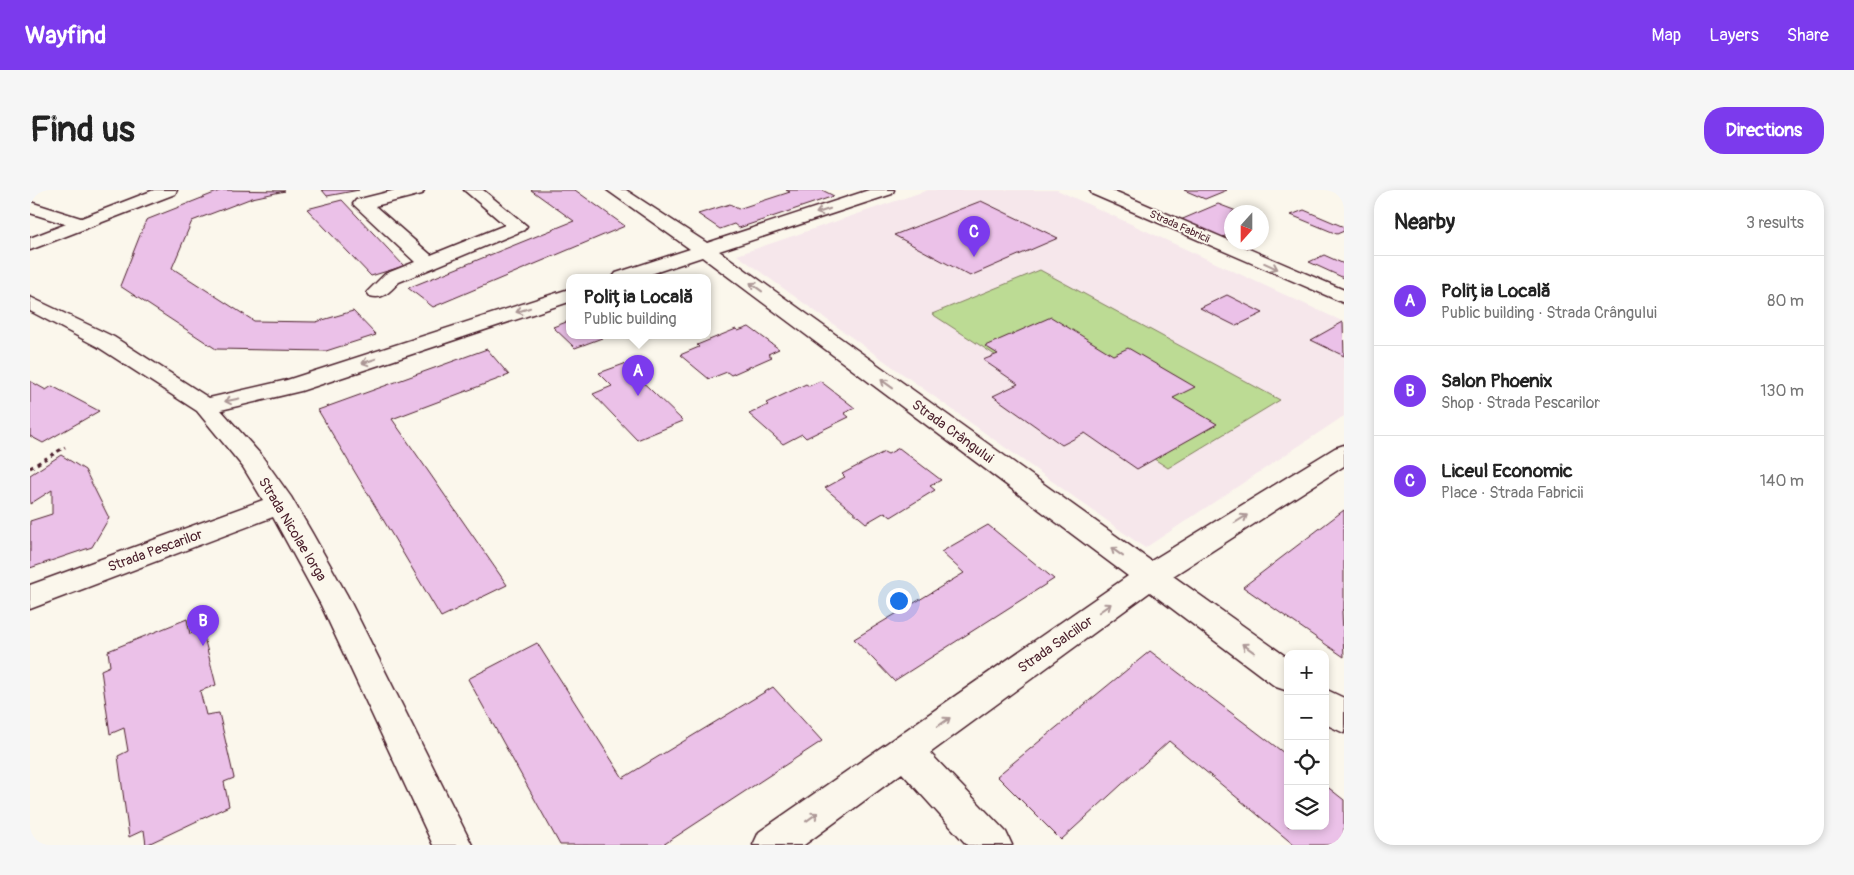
<!DOCTYPE html>
<meta charset="utf-8">
<style>
:root{--surface:#fff;--page:#f6f6f6;--text:#222;--muted:#767676;--line:#e0e0e0;--accent:#7c3aed}
body{margin:0;font-family:Pangolin,sans-serif;background:var(--page);color:var(--text)}
.controls{position:absolute;right:15px;bottom:15px;display:grid;overflow:hidden;border-radius:10px;box-shadow:0 2px 8px #0003}
.controls button{width:45px;height:45px;display:grid;place-items:center;padding:0;border:0;border-bottom:1px solid var(--line);background:var(--surface);color:var(--text);font:25px sans-serif}
.compass{position:absolute;left:1194px;top:15px;width:45px;height:45px;border-radius:50%;background:var(--surface);box-shadow:0 2px 8px #0003;rotate:201deg}
.you{position:absolute;left:868px;top:410px;width:18px;height:18px;margin:-12px;border:4px solid #fff;border-radius:50%;background:#1a73e8;box-shadow:0 0 0 8px #1a73e833}
.badge{display:grid;place-items:center;width:32px;height:32px;border-radius:50%;background:var(--accent);color:#fff;font-size:16px;font-weight:700}
.pin{position:absolute;translate:-50% -41px;filter:drop-shadow(0 1px 2px #0008)}
.pin::after{content:'';position:absolute;top:26px;width:18px;height:15px;background:inherit;clip-path:polygon(0 0,100% 0,50% 100%)}
.popup{position:absolute;left:536px;top:84px;width:145px;height:65px;box-sizing:border-box;display:grid;place-content:center;border-radius:10px;background:var(--surface);filter:drop-shadow(0 1px 4px #0005);font-size:16px;white-space:nowrap;color:var(--muted)}
.popup b{font-size:19px;color:var(--text)}
.popup::after{content:'';position:absolute;left:50%;top:100%;margin-left:-10px;border:10px solid transparent;border-top-color:var(--surface)}
.list{margin:0;padding:0;list-style:none}
h2{display:flex;justify-content:space-between;align-items:center;height:65px;margin:0;padding:0 20px;font-size:21px}
h2 small{font-size:16px;font-weight:400;color:var(--muted)}
.list li{display:grid;grid-template-columns:32px 1fr auto;gap:15px;align-items:center;box-sizing:border-box;height:90px;padding:0 20px;border-top:1px solid var(--line)}
.list b{display:block;font-size:19px;white-space:nowrap}
.list p{margin:0;font-size:16px;white-space:nowrap;color:var(--muted)}
.list em{font-size:16px;font-style:normal;color:var(--muted)}
.icon{flex:none;width:28px;height:28px;fill:none;stroke:currentColor;stroke-width:2;stroke-linecap:round;stroke-linejoin:round}
.map{position:relative;flex:none;width:1314px;height:655px;overflow:hidden;border-radius:20px}
header{display:flex;align-items:center;gap:30px;box-sizing:border-box;height:70px;padding:0 25px;background:var(--accent);color:#fff}
header strong{font-size:24px}
nav{display:flex;gap:28px;margin-inline-start:auto;font-size:18px}
.intro{display:flex;align-items:center;justify-content:space-between;box-sizing:border-box;height:120px;padding:0 30px}
h1{margin:0;font-size:35px}
.button{padding:12px 22px;border-radius:20px;background:var(--accent);color:#fff;font-size:18px;font-weight:700}
main{display:flex;gap:30px;padding:0 30px}
aside{flex:1;background:var(--surface);border-radius:20px;box-shadow:0 2px 8px #0003}
.map>svg:first-child{display:block}
.built{fill:#f6e7eb}
.green{fill:#bcdb94;stroke:#837d60}
.building{fill:#ebc1e8;stroke:#4a1f2b}
.lines{fill:none;stroke-linecap:round;stroke-linejoin:round}
.minor-casing{stroke:#4a1f2b;stroke-width:3}
.major-casing{stroke:#4a1f2b;stroke-width:3}
.path{stroke:#4a1f2b;stroke-width:3;stroke-dasharray:4 4;stroke-linecap:butt}
.minor{fill:#fbf7ec;fill-rule:evenodd}
.major{fill:#fbf7ec;fill-rule:evenodd}
.oneway{stroke:#ab9695}
.labels{text-anchor:middle;stroke-width:4;stroke-linejoin:round;paint-order:stroke}
.far-street-label{font-size:11px;fill:#4a1f2b;stroke:#fbf7ec}
.street-label{font-size:14px;fill:#4a1f2b;stroke:#fbf7ec}
</style>
<header>
<strong>Wayfind</strong>
<nav><a>Map</a><a>Layers</a><a>Share</a></nav>
</header>
<div class="intro"><h1>Find us</h1><a class="button">Directions</a></div>
<main>
<div class="map">
<svg width="1314" height="655" viewBox="0 0 1314 655">
<rect width="100%" height="100%" fill="#fbf7ec"/>
<filter id="ink" filterUnits="userSpaceOnUse"><feTurbulence type="fractalNoise" baseFrequency=".02" numOctaves="2"/><feDisplacementMap in="SourceGraphic" scale="10" xChannelSelector="R" yChannelSelector="G"/><feConvolveMatrix kernelMatrix="1 2 1 2 8 2 1 2 1" color-interpolation-filters="sRGB"/></filter>
<g filter="url(#ink)">
<path class="built" d="M898,0H1027L1314,132V226L1115,358L707,65Z"/>
<path class="green" d="M1010,80L1250,210L1138,278L902,124Z"/>
<g class="building">
<path d="M192,0L255,1L222,8L162,31L142,78L224,131L286,132L323,121L346,145L296,161L186,159L90,96L116,30Z"/>
<path d="M292,0H329L297,6Z"/>
<path d="M501,0H545L595,36L403,117L378,98L544,31Z"/>
<path d="M756,0H792L804,6L709,38L704,34L690,39L668,24L700,14L708,19L760,2Z"/>
<path d="M1154,0H1197L1175,9Z"/>
<path d="M312,10L374,76L341,86L277,19Z"/>
<path d="M951,11L1028,48L940,86L864,45Z"/>
<path d="M1188,14L1209,22H1202V43L1188,49L1148,31Z"/>
<path d="M1274,20L1314,37V41L1307,44L1261,25Z"/>
<path d="M1294,65L1314,74V88L1279,72Z"/>
<path d="M1197,105L1233,123L1206,136L1170,118Z"/>
<path d="M1021,127L1083,165L1098,158L1165,197L1143,208L1187,234L1107,279L1055,243L1032,255L963,206L988,194L953,170L968,164L955,156Z"/>
<path d="M539,131V145H580L545,158L523,137Z"/>
<path d="M1313,132L1314,166L1281,150Z"/>
<path d="M719,137L749,159L738,164L742,167L701,185L697,182L679,189L650,165L669,157L667,155L706,139L708,141Z"/>
<path d="M457,159L479,185L362,229L477,395L411,427L288,220Z"/>
<path d="M594,174L653,231L607,250L563,204L582,196L569,183Z"/>
<path d="M0,191L16,200L22,196L69,221L13,253L0,246Z"/>
<path d="M790,191L825,218L814,223L819,227L776,248L772,244L753,254L719,224L738,215L736,213L776,194L779,196Z"/>
<path d="M869,258L911,290L900,296L905,300L861,327L855,322L836,333L795,298L815,287L812,284L854,262L858,264Z"/>
<path d="M31,265L55,280L79,328L62,357L0,378V331L22,324V300L0,314V285Z"/>
<path d="M1314,320V419L1312,421L1314,467L1213,397Z"/>
<path d="M958,335L1024,389L864,491L824,449L934,383L911,362Z"/>
<path d="M157,429L160,444L172,439L186,495L170,501L176,525L189,523L204,588L194,592L199,616L116,655L114,640L99,647L88,566L98,561L94,538L80,544L71,480L80,476L78,461Z"/>
<path d="M507,453L593,588L743,497L792,551L633,655H530L438,489Z"/>
<path d="M1120,461L1258,566V636H1295V595L1314,610V655H1264L1139,551L1031,650L967,586Z"/>
</g>
<g class="lines">
<defs>
<g id="minor">
<path d="M366,0H394L392,4L345,16L401,65L475,35L434,0H453L497,36L494,40L369,92C360,101 354,110 340,106L337,102L355,84L385,72L323,14L326,10Z"/>
<path d="M577,0H596L677,53L839,0H864L862,4L689,61L1121,371L1305,258L1314,255V276L1143,386L1258,468V501L1246,497L1120,402L900,563L976,642L982,655H937L872,583L774,655H723L729,642L1098,386L672,67L612,87H583L586,83L660,59Z"/>
<path d="M0,12L57,30L60,34L57,38L51,39L0,23Z"/>
<path d="M539,99V112L271,201L191,220L231,265L261,307L282,343L317,405L442,655H403L291,415L243,327L0,419V395L233,310L213,277L167,221L68,157L0,121V107L84,147L179,208L257,190Z"/>
<path d="M1295,499L1314,508V543L1295,534Z"/>
</g>
<g id="major">
<path d="M124,0H147L145,4L0,60V48Z"/>
<path d="M1060,0H1082L1314,100V113L1062,4Z"/>
</g>
</defs>
<use href="#minor" class="minor-casing"/>
<use href="#major" class="major-casing"/>
<path class="path" d="M0,278L35,257"/>
<use href="#minor" class="minor"/>
<use href="#major" class="major"/>
</g>
<defs><path id="oneway-shaft" d="M-6 0H5M1.5-3L5.5 0L1.5 3" fill="none" stroke-width="1.6" stroke-linecap="round" stroke-linejoin="round" transform="scale(1.25)"/></defs>
<g class="oneway">
<use href="#oneway-shaft" transform="translate(793 21) rotate(162)"/>
<use href="#oneway-shaft" transform="translate(1241 76) rotate(24)"/>
<use href="#oneway-shaft" transform="translate(726 97) rotate(-144)"/>
<use href="#oneway-shaft" transform="translate(493 120) rotate(162)"/>
<use href="#oneway-shaft" transform="translate(339 171) rotate(162)"/>
<use href="#oneway-shaft" transform="translate(857 194) rotate(-144)"/>
<use href="#oneway-shaft" transform="translate(202 210) rotate(168)"/>
<use href="#oneway-shaft" transform="translate(1211 329) rotate(-32)"/>
<use href="#oneway-shaft" transform="translate(1087 362) rotate(-144)"/>
<use href="#oneway-shaft" transform="translate(1075 418) rotate(-35)"/>
<use href="#oneway-shaft" transform="translate(1218 458) rotate(-144)"/>
<use href="#oneway-shaft" transform="translate(914 532) rotate(-35)"/>
<use href="#oneway-shaft" transform="translate(782 627) rotate(-36)"/>
</g>
</g>
<g class="labels">
<g class="far-street-label">
<text transform="translate(1150 36) rotate(24)" y="4">Strada Fabricii</text>
</g>
<g class="street-label">
<text transform="translate(923 241) rotate(36)" y="5">Strada Crângului</text>
<text transform="translate(263 339) rotate(59)" y="5">Strada Nicolae Iorga</text>
<text transform="translate(125 360) rotate(-20)" y="5">Strada Pescarilor</text>
<text transform="translate(1025 454) rotate(-35)" y="5">Strada Salciilor</text>
</g>
</g>
</svg>
<div class="controls">
<button>+</button>
<button>−</button>
<button><svg class="icon" aria-label="locate" viewBox="0 0 24 24"><circle cx="12" cy="12" r="6"/><path d="M12 2v4M12 18v4M2 12h4M18 12h4"/></svg></button>
<button><svg class="icon" aria-label="layers" viewBox="0 0 24 24"><path d="M12 4l9 5-9 5-9-5zM3 14l9 5 9-5"/></svg></button>
</div>
<svg class="compass" viewBox="-18 -18 36 36"><path d="M0-13l5 13h-10z" fill="#e53935"/><path d="M0 13l5-13h-10z" fill="#767676"/></svg>
<div class="you"></div>
<div class="pin badge" style="left:608px;top:206px">A</div>
<div class="popup"><b>Poliția Locală</b>Public building</div>
<div class="pin badge" style="left:173px;top:456px">B</div>
<div class="pin badge" style="left:944px;top:67px">C</div>
</div>
<aside>
<h2>Nearby<small>3 results</small></h2>
<ul class="list">
<li><span class="badge">A</span><div><b>Poliția Locală</b><p>Public building · Strada Crângului</p></div><em>80 m</em></li>
<li><span class="badge">B</span><div><b>Salon Phoenix</b><p>Shop · Strada Pescarilor</p></div><em>130 m</em></li>
<li><span class="badge">C</span><div><b>Liceul Economic</b><p>Place · Strada Fabricii</p></div><em>140 m</em></li>
</ul>
</aside>
</main>
